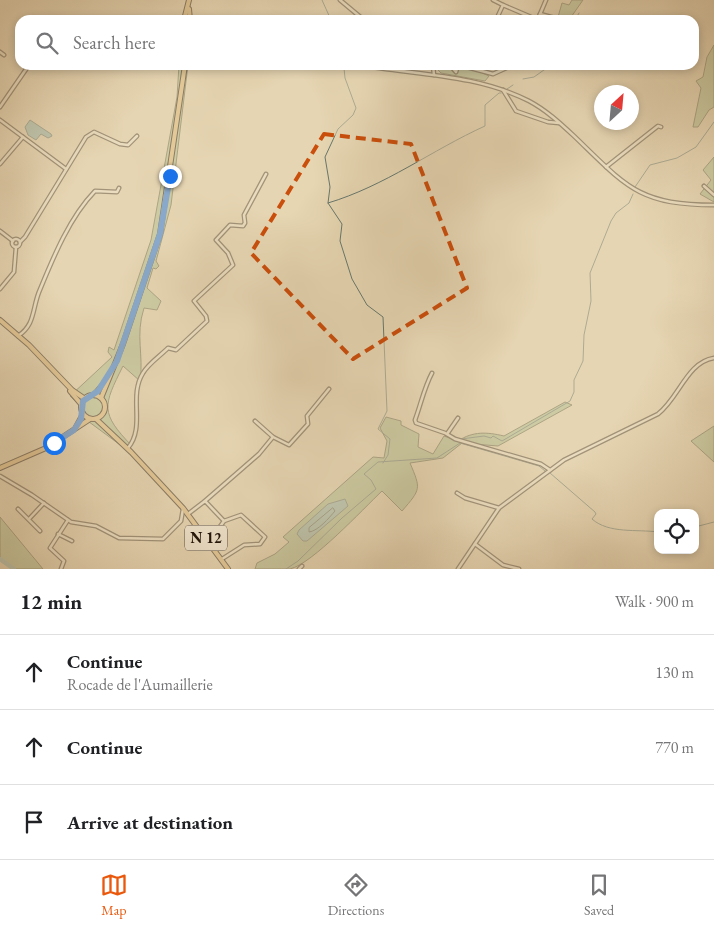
<!DOCTYPE html>
<meta charset="utf-8">
<style>
:root{--surface:#fff;--page:#f6f6f6;--text:#202124;--muted:#757577;--line:#e0e0e0;--accent:#ea580c}
body{margin:0;font-family:"EB Garamond",serif;background:var(--page);color:var(--text)}
.controls{position:absolute;right:15px;bottom:15px;display:grid;overflow:hidden;border-radius:10px;box-shadow:0 2px 8px #0003}
.controls button{width:45px;height:45px;display:grid;place-items:center;padding:0;border:0;border-bottom:1px solid var(--line);background:var(--surface);color:var(--text);font:25px sans-serif}
.compass{position:absolute;left:594px;top:85px;width:45px;height:45px;border-radius:50%;background:var(--surface);box-shadow:0 2px 8px #0003;rotate:26deg}
.stop{position:absolute;width:15px;height:15px;margin:-11px;border:4px solid #1a73e8;border-radius:50%;background:#fff}
.stop.end{background:#1a73e8;border-color:#fff;box-shadow:0 1px 5px #0008}
.list{margin:0;padding:0;list-style:none}
h2{display:flex;justify-content:space-between;align-items:center;height:65px;margin:0;padding:0 20px;font-size:21px}
h2 small{font-size:16px;font-weight:400;color:var(--muted)}
.list li{display:grid;grid-template-columns:32px 1fr auto;gap:15px;align-items:center;box-sizing:border-box;height:75px;padding:0 20px;border-top:1px solid var(--line)}
.list b{display:block;font-size:19px;white-space:nowrap}
.list p{margin:0;font-size:16px;white-space:nowrap;color:var(--muted)}
.list em{font-size:16px;font-style:normal;color:var(--muted)}
.icon{flex:none;width:28px;height:28px;fill:none;stroke:currentColor;stroke-width:2;stroke-linecap:round;stroke-linejoin:round}
.map{position:relative;flex:none;width:714px;height:569px;overflow:hidden}
.search{position:absolute;background:var(--surface);box-shadow:0 2px 8px #0003;left:15px;right:15px;top:15px;height:55px;display:flex;align-items:center;gap:12px;box-sizing:border-box;padding:0 18px;border-radius:15px;color:var(--muted);font-size:19px}
.sheet{height:290px;background:var(--surface)}
nav{display:flex;justify-content:space-around;align-items:center;box-sizing:border-box;height:70px;border-top:1px solid var(--line);background:var(--surface);font-size:14px;color:var(--muted)}
nav a{display:grid;justify-items:center;gap:2px}
nav .on{color:var(--accent)}
.map>svg:first-child{display:block}
.green{fill:#b0bf90;stroke:#68694d}
.water{fill:#96b9b0;stroke:#66776e}
.lines{fill:none;stroke-linecap:round;stroke-linejoin:round}
.shore{stroke:#5a665d;stroke-width:1}
.stream{stroke:#66776e;stroke-width:1}
.river{stroke:#96b9b0;stroke-width:4.5}
.minor-casing{stroke:#514434;stroke-width:5}
.major-casing{stroke:#1f130a;stroke-width:6}
.minor{stroke:#efe4cd;stroke-width:2.5}
.major{stroke:#e3bb79;stroke-width:4}
.route{stroke:#1a73e8;stroke-width:6}
.marked{fill:none;stroke:#ca4e0c;stroke-width:4;stroke-dasharray:10 6;stroke-linejoin:round}
.labels{text-anchor:middle;stroke-width:5;stroke-linejoin:round;paint-order:stroke}
.shield{fill:#efe4cd;stroke:#5d5244;stroke-width:1}
.shield-label{font-size:15px;font-weight:bold;fill:#1f130a}
</style>
<div class="map">
<svg width="714" height="569" viewBox="0 0 714 569">
<rect width="100%" height="100%" fill="#e6d6b2"/>
<filter id="stains"><feTurbulence type="fractalNoise" baseFrequency=".004" numOctaves="4"/><feColorMatrix values="0 0 0 0 .2 0 0 0 0 .09 0 0 0 0 .02 0 0 0 .5 -.17"/></filter>
<radialGradient id="worn" r=".72"><stop offset=".6" stop-color="#630" stop-opacity="0"/><stop offset="1" stop-color="#630" stop-opacity=".3"/></radialGradient>
<g class="green">
<path d="M572,0H583L569,20L558,17L562,3L569,5Z"/>
<path d="M714,45V107L709,110L698,127H693L701,88L696,81L703,77L707,57Z"/>
<path d="M179,65H188L171,205L156,261L159,266L156,269L153,268L147,288L161,301L157,310L144,308C135,336 144,355 140,381L123,366C103,406 100,413 132,446L123,447L81,416L79,405L70,396L112,357L108,352L109,347L114,350L151,240L177,97Z"/>
<path d="M439,65L476,70L489,76L485,81L441,73L438,70Z"/>
<path d="M714,157V202L700,194L711,180L703,170Z"/>
<path d="M565,402L572,405L498,446L462,443L443,458L410,463C421,489 421,489 402,511L382,491C363,509 312,564 290,569C280,569 266,569 255,569L257,563L275,554L289,542L283,537L373,457L384,458L387,441L380,428L386,417L401,421V425L419,434L418,447L433,454L444,436L458,441C473,431 487,432 504,436Z"/>
<path d="M714,426V462L691,441Z"/>
<path d="M0,517L43,569H14L0,561Z"/>
</g>
<g class="water">
<path d="M30,120L51,134L52,136L48,138L41,134L36,140L28,135L25,127Z"/>
<path d="M345,499L348,506L307,541H303L297,534L299,530L328,504Z"/>
</g>
<g class="lines">
<path class="shore" d="M333,508L335,511C329,518 318,531 309,532V528Z"/>
<g class="stream">
<path d="M322,0L331,20"/>
<path d="M575,20L579,13"/>
<path d="M344,68L345,78L356,108L353,115L338,129L325,157L330,187L328,203L342,224L340,241L352,279L367,305L383,317L387,411L378,429L390,439L388,455L383,463"/>
<path d="M523,79L534,77L551,65"/>
<path d="M507,89L513,85"/>
<path d="M635,187L650,165L677,158L696,147L714,122"/>
<path d="M328,203C385,186 432,150 485,126V105L499,93H501"/>
<path d="M461,439L484,436L491,438L493,436L502,441L570,401L574,392V380L583,361L584,335L591,301L590,273L611,221L616,213L629,203L633,194"/>
<path d="M550,473L595,512L596,514L592,519C609,534 637,529 658,532"/>
<path d="M695,527L714,522"/>
<path d="M286,569L298,561L342,518L376,489L371,480L364,474L378,462L437,458L460,443L539,466L545,471"/>
</g>
<path class="river" d="M0,559L14,569"/>
<defs>
<g id="minor">
<path d="M340,0L364,20"/>
<path d="M493,0L503,5"/>
<path d="M540,14L562,20"/>
<path d="M538,19L546,0"/>
<path d="M496,20L503,5L538,20"/>
<path d="M0,52L4,55"/>
<path d="M359,65C417,75 476,74 529,101C546,110 560,123 574,136C626,186 638,205 714,205"/>
<path d="M433,65L434,75"/>
<path d="M450,65L456,72L458,65"/>
<path d="M459,65L493,74L513,65"/>
<path d="M503,90L516,111L548,122L559,123"/>
<path d="M0,107L29,65"/>
<path d="M0,120L66,169"/>
<path d="M0,164L23,137"/>
<path d="M606,167L658,126L661,127"/>
<path d="M704,186L714,195"/>
<path d="M0,231L13,241"/>
<circle cx="16" cy="243" r="4"/>
<path d="M20,242L25,237L86,137L94,132L120,144L128,145L137,136"/>
<path d="M0,289L14,272L16,247"/>
<path d="M18,336C35,325 32,310 39,292C53,258 69,218 95,191L117,192L119,188"/>
<path d="M432,373C424,388 421,404 415,420L416,423L445,433L455,439L541,464L550,470"/>
<path d="M255,421L273,437"/>
<path d="M447,434L458,418"/>
<path d="M128,448C146,426 128,397 143,373C148,364 160,356 168,348L176,350L207,321L206,316L194,301L233,265L228,253L216,240L230,225L243,226L245,223L244,215L266,174"/>
<path d="M0,476L32,495L71,522L96,526L119,538L163,539L181,521L183,509"/>
<path d="M457,493L465,498L499,508"/>
<path d="M205,501L259,454L273,437L289,445L308,424L307,416L329,389"/>
<path d="M18,509L40,531"/>
<path d="M188,514L205,501L224,521L241,515L265,537L260,544L244,545L222,559"/>
<path d="M29,519L44,503"/>
<path d="M219,528L224,521"/>
<path d="M58,534L72,541"/>
<path d="M475,544L503,565L519,569"/>
<path d="M61,569L64,561L50,548L68,520"/>
<path d="M299,569L302,566"/>
<path d="M458,569L499,508L564,460L658,414C679,398 687,362 714,358"/>
</g>
<g id="major">
<path d="M189,9L190,20"/>
<path d="M184,20L189,0"/>
<path d="M0,320L29,345L72,390L85,399"/>
<path d="M70,391L81,404"/>
<path d="M94,395L105,382"/>
<circle cx="93" cy="407" r="12"/>
<path d="M101,398L123,344L160,234L185,65"/>
<path d="M96,419L131,452L183,508L228,569"/>
<path d="M76,427L83,414"/>
<path d="M0,468L46,448L90,419"/>
</g>
</defs>
<use href="#minor" class="minor-casing"/>
<use href="#major" class="major-casing"/>
<use href="#minor" class="minor"/>
<use href="#major" class="major"/>
</g>
<g class="lines">
<path class="route" d="M54,443L74,430L81,419L83,401L98,391L117,361L160,234L170,176"/>
</g>
<path d="M0 0H714V569H0ZM324,134L411,144L467,288L353,359L251,253Z" fill="#e6d6b2" fill-opacity=".55" fill-rule="evenodd"/>
<path class="marked" d="M324,134L411,144L467,288L353,359L251,253Z"/>
<g class="labels">
<rect class="shield" x="185" y="525.5" width="42" height="25" rx="4"/>
<g class="shield-label">
<text x="206" y="543">N 12</text>
</g>
</g>
<rect width="100%" height="100%" filter="url(#stains)"/>
<rect width="100%" height="100%" fill="url(#worn)"/>
</svg>
<div class="controls">
<button><svg class="icon" aria-label="locate" viewBox="0 0 24 24"><circle cx="12" cy="12" r="6"/><path d="M12 2v4M12 18v4M2 12h4M18 12h4"/></svg></button>
</div>
<svg class="compass" viewBox="-18 -18 36 36"><path d="M0-13l5 13h-10z" fill="#e53935"/><path d="M0 13l5-13h-10z" fill="#757577"/></svg>
<div class="stop" style="left:54px;top:443px"></div>
<div class="stop end" style="left:170px;top:176px"></div>
<div class="search"><svg class="icon" aria-label="search" viewBox="0 0 24 24"><circle cx="10" cy="10" r="6"/><path d="M15 15l6 6"/></svg>Search here</div>
</div>
<section class="sheet">
<h2>12 min<small>Walk · 900 m</small></h2>
<ul class="list">
<li><svg class="icon" aria-label="ahead" viewBox="0 0 24 24"><path d="M12 20V5M6 11l6-6 6 6"/></svg><div><b>Continue</b><p>Rocade de l'Aumaillerie</p></div><em>130 m</em></li>
<li><svg class="icon" aria-label="ahead" viewBox="0 0 24 24"><path d="M12 20V5M6 11l6-6 6 6"/></svg><div><b>Continue</b></div><em>770 m</em></li>
<li><svg class="icon" aria-label="arrive" viewBox="0 0 24 24"><path d="M6 21V4h12l-3 4 3 4H6"/></svg><div><b>Arrive at destination</b></div></li>
</ul>
</section>
<nav>
<a class="on"><svg class="icon" aria-label="map" viewBox="0 0 24 24"><path d="M3 6l6-2 6 2 6-2v14l-6 2-6-2-6 2zM9 4v14M15 6v14"/></svg>Map</a>
<a><svg class="icon" aria-label="directions" viewBox="0 0 24 24"><path d="M12 3l9 9-9 9-9-9zM9 14v-3h6M13 9l2 2-2 2"/></svg>Directions</a>
<a><svg class="icon" aria-label="saved" viewBox="0 0 24 24"><path d="M7 4h10v16l-5-4-5 4z"/></svg>Saved</a>
</nav>
